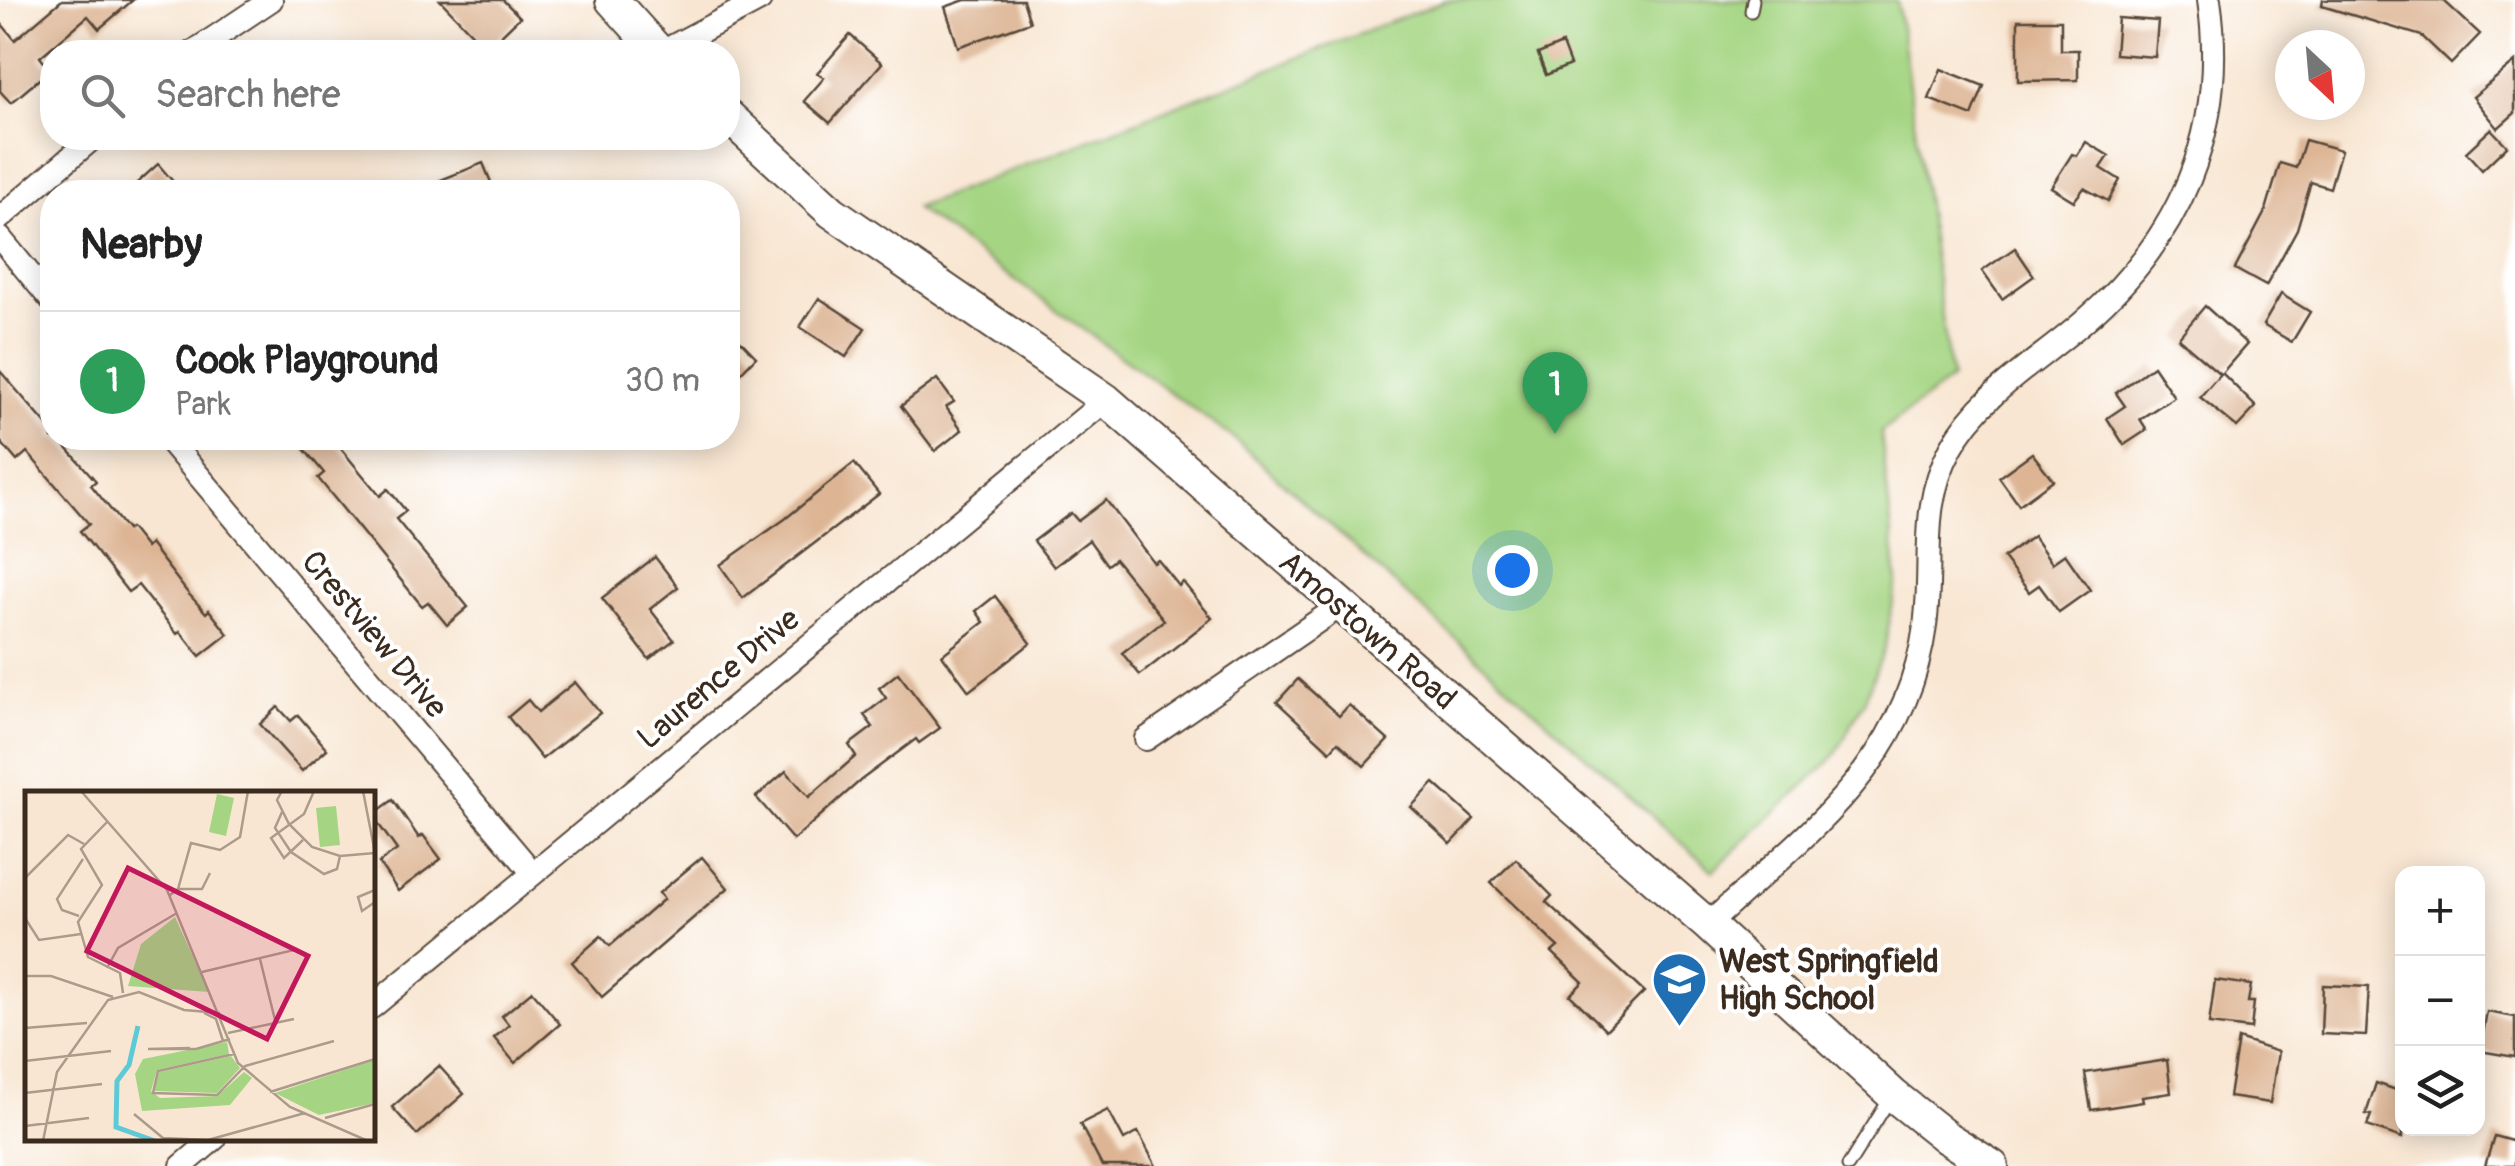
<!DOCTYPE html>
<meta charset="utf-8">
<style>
:root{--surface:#fff;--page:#f2f2f2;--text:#222;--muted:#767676;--line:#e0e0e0;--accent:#111827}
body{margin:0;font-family:Pangolin,sans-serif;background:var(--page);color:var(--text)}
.controls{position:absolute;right:30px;bottom:30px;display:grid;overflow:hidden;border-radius:20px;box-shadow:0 5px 25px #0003}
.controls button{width:90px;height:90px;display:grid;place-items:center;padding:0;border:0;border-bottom:2px solid var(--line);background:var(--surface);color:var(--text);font:50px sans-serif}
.compass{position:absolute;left:2275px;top:30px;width:90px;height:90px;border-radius:50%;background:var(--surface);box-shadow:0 5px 25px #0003;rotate:154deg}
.you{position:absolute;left:1512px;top:570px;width:35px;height:35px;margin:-25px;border:8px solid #fff;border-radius:50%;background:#1a73e8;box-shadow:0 0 0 15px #1a73e833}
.badge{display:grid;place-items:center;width:65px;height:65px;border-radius:50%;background:var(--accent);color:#fff;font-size:32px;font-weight:700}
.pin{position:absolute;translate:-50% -82px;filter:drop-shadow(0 2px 5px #0008)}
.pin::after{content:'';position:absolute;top:52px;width:35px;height:30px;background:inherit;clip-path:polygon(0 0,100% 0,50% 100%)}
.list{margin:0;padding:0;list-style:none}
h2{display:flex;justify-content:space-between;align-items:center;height:130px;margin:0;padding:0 40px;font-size:42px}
h2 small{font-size:32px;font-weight:400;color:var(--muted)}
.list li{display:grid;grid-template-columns:65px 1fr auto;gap:30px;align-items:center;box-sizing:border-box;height:140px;padding:0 40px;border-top:2px solid var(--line)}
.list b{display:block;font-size:38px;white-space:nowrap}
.list p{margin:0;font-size:32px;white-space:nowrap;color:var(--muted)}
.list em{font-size:32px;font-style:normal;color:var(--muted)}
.icon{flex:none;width:55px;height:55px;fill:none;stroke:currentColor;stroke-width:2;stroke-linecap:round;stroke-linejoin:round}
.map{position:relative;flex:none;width:2515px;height:1166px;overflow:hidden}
.search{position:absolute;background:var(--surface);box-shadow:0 5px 25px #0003;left:40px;top:40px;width:700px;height:110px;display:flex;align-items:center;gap:25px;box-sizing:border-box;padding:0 35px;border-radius:40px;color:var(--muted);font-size:38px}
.panel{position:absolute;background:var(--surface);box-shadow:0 5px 25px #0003;left:40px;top:180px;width:700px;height:270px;border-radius:40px}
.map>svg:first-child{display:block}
.green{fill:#a5d583;stroke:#708050;stroke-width:2.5}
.building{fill:#ddb594}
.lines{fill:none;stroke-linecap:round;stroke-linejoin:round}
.lane-casing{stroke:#574639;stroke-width:15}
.street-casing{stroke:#574639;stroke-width:26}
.secondary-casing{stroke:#574639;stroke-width:36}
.lane{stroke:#fff;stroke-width:11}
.street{stroke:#fff;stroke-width:22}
.secondary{stroke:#fff;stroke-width:32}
.labels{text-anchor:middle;stroke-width:8;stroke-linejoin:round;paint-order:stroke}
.street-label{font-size:32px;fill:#3b2a1e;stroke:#fff}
.poi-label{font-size:32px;font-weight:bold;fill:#3b2a1e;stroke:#fff;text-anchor:start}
.inset-river{fill:none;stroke:#5ecad5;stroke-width:5}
.inset-road{fill:none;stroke:#ac9b8a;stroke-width:2.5}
.view{fill:#c2185b;fill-opacity:0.15;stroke:#c2185b;stroke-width:5}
.inset-edge{fill:none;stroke:#3b2a1e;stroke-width:5}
</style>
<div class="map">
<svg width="2515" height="1166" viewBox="0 0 2515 1166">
<rect width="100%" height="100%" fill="#fff"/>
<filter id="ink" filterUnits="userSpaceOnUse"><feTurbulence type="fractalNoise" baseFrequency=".01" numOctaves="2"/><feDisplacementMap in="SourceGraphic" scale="20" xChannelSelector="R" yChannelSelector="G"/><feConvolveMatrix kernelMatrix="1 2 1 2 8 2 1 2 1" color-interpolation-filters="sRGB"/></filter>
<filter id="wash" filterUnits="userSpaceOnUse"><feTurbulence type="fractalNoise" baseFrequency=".0048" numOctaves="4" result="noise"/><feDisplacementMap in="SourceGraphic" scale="40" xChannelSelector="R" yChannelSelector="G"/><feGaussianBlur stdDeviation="2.25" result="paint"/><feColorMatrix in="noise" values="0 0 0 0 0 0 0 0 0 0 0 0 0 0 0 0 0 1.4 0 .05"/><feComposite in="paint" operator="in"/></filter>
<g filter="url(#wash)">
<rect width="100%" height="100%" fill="#f8e6d2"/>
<path class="green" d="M1446,0H1897L1951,379L1881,432L1897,581L1885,646L1865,699L1835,756L1713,871L1232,437L915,208Z"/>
<g id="blocks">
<g class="building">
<path d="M62,0H133L99,29L88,16L40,57L50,70L11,103L0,91V22L15,40Z"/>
<path d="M440,0H503L520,17L487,49Z"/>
<path d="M965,0H1023L1030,22L958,47L945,7Z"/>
<path d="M2323,0H2443L2480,34L2451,64L2422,36L2322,6Z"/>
<path d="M2118,18L2158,21L2155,57L2115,54Z"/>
<path d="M2018,20H2061V50H2078V80L2018,81Z"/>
<path d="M850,35L882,63L830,123L804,101L824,78L817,73Z"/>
<path d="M1562,44L1570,65L1546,75L1538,54Z"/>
<path d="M2515,62V113L2498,128L2473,97Z"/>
<path d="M1941,69L1984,86L1972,116L1929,99Z"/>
<path d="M2491,129L2507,146L2482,170L2466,152Z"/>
<path d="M2305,140L2341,150L2330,188L2311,182L2297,229L2266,286L2235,269L2266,210L2280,163L2296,168Z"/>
<path d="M2086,142L2109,156L2101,168L2120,180L2108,201L2084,188L2074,201L2051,187L2072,154L2077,156Z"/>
<path d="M483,163L495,192H413V191Z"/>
<path d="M158,164L182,192H127Z"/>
<path d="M2015,248L2034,276L2002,299L1982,271Z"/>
<path d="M2281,294L2310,312L2292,342L2263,325Z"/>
<path d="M819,298L865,328L846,357L800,327Z"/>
<path d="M2205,306L2247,344L2222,373L2256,407L2237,427L2200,397L2220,374L2178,338Z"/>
<path d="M728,328L756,357L728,386Z"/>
<path d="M2153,366L2174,397L2140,419L2147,430L2124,445L2107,418L2125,406L2116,393Z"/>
<path d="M0,371L52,431V438H58L96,481L91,485L127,530L130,528L146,548L150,544L187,592L206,613L209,610L228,634L200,656L180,631L177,634L138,585L128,592L80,531L89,524L27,452L17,461L0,441Z"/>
<path d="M937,379L954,402L946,407L962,430L935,451L901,406Z"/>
<path d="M295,438H332L380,496L388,489L406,511L396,519L468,607L447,625L428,602L422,606L318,478L324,473Z"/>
<path d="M2032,453L2053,480L2019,505L1999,477Z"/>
<path d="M854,463L879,494L743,598L720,565L785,519Z"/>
<path d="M1106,500L1154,563L1158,560L1179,586L1183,582L1212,618L1140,675L1122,653L1164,620L1115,559L1107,565L1089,540L1054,567L1034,541L1071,513L1078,521Z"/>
<path d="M2033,536L2052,563L2065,554L2090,590L2059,612L2039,585L2029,592L2003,558Z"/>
<path d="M655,557L678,587L650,609L674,640L649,659L602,598Z"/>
<path d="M995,596L1031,643L969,691L942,655L984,622L976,611Z"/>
<path d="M898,673L940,728L919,743L916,739L861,780L793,840L756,797L786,771L809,797L856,756L849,745L873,727L864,715L886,698L879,688Z"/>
<path d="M1298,679L1339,716L1349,705L1388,740L1364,766L1338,742L1330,751L1277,702Z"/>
<path d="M575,682L600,713L542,759L508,717L528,700L538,712Z"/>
<path d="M278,707L291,721L298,715L327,749L302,771L260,724Z"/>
<path d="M1434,783L1474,819L1451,844L1411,807Z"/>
<path d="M393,800L419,838L423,835L441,859L398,891L379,863L397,850L372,815Z"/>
<path d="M702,857L728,888L602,997L572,962L601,936L610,946L664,899L659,893Z"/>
<path d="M1516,859L1552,896L1546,902L1644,992L1606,1030L1570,995L1583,982L1552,952L1558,947L1491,883Z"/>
<path d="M2215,980L2251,985L2248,1002H2254L2251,1029L2209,1024Z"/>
<path d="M2323,985L2369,987L2366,1036L2321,1034Z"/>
<path d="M532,991L560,1024L515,1063L494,1038L509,1025L502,1016Z"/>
<path d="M2487,1012L2515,1017V1057L2480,1051Z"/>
<path d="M2238,1039L2278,1052L2270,1103L2229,1097Z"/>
<path d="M2167,1060L2171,1093L2142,1097L2143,1102L2091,1110L2085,1073Z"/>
<path d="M439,1066L464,1094L417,1135L392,1107Z"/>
<path d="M2376,1083L2402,1092V1138L2367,1126L2371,1115L2366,1114Z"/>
<path d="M1108,1110L1124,1140L1138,1132L1156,1166H1102L1080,1124Z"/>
<path d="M2494,1136L2515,1142V1166H2485Z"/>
</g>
</g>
</g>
<g filter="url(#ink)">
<use href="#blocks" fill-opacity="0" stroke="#574639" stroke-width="2.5"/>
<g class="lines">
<defs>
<g id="lane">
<path d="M1751,11L1753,0"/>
<path d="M1848,1166L1891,1097"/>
</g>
<g id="street">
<path d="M193,52L271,0"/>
<path d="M662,52L760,0"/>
<path d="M0,218L93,138"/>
<path d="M0,238L52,301"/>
<path d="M167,438L533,873"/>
<path d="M1146,739L1340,606"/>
<path d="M1708,925C1803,835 1906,767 1925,626C1934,562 1918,509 1951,448C1981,393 2036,363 2082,323C2180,240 2228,130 2209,0"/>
<path d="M372,1007L1106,400"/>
<path d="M182,1166L215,1138"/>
</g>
<g id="secondary">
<path d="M612,0L659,52"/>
<path d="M728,116L832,212L1106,400L1708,925L1893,1095L1947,1138L1992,1166"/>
</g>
</defs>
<use href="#lane" class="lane-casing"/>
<use href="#street" class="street-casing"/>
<use href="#secondary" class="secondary-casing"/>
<use href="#lane" class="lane"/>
<use href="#street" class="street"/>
<use href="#secondary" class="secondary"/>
</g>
</g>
<defs>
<symbol id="school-pin" viewBox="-11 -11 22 30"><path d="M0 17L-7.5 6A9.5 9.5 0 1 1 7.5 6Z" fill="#1f6fb2" stroke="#fff"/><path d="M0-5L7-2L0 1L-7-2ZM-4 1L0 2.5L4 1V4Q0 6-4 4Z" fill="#fff"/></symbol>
</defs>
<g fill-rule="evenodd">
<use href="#school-pin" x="1648" y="948" width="63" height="86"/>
</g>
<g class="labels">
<g class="street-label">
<text transform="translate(1368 630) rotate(41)" y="11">Amostown Road</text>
<text transform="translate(375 634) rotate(50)" y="11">Crestview Drive</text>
<text transform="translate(718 678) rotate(-40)" y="11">Laurence Drive</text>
</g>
<g class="poi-label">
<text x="1719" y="972">West Springfield<tspan x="1719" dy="37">High School</tspan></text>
</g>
</g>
<g transform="translate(25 791)">
<rect width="350" height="350" fill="#f8e6d2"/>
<path d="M192,3L209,7L201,45L184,41ZM311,15L315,54L295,56L291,17ZM150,126L184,201L103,195L116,153ZM202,251L204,263L132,279L126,300L135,307L192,305L219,281L227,287L205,314L117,320L110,283L118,268ZM206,265L215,277L192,302L128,300L134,281ZM350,269V312L294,324L250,302Z" fill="#a5d583"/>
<path class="inset-river" d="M113,235L104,274L92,290L91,336L130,350"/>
<path class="inset-road" d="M56,0L142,99L213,272L265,316L343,350M257,0L252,9L264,33L287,56L315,65L350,62M338,0L350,62M257,21L250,37L266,61L299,83L312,78L315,65M83,30L56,58L77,94L53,131L63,166L95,182L98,202M278,49L259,67L246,47L279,23L289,0M0,87L43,44L59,53M153,98H177L185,82M350,99L333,106L337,120L350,111M145,104L153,98L166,52L195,59L215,46L223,0M54,125L37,119L32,108L58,68M0,127L14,149L56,143M235,168L251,233M82,177L93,157L152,122M177,181L273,158M0,185H26L88,206M179,222L191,228L198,250M0,237L62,232M203,242L269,228M165,257L123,258H171L205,248M209,263L133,280L128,302L192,304L220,275L309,250M0,270L86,260M245,301L350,268M0,302L77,293M109,323L138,347L183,349L280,322M300,327L350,313M0,335L64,327M18,350L32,281L83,209L114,201L159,219L195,222"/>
<path class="view" d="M103,77L283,165L242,248L62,160Z"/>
<rect width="350" height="350" class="inset-edge"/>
</g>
</svg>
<div class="controls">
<button>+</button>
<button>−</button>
<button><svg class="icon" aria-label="layers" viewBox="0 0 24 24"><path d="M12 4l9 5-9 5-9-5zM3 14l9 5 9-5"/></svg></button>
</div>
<svg class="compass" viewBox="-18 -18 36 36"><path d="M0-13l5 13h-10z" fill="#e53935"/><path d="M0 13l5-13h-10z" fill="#767676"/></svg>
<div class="you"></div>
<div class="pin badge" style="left:1555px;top:434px;background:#2e9e5b">1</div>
<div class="search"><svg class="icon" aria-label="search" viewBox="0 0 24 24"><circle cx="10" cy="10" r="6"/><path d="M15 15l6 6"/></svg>Search here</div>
<section class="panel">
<h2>Nearby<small></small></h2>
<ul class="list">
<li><span class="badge" style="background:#2e9e5b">1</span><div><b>Cook Playground</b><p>Park</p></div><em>30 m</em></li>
</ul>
</section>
</div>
